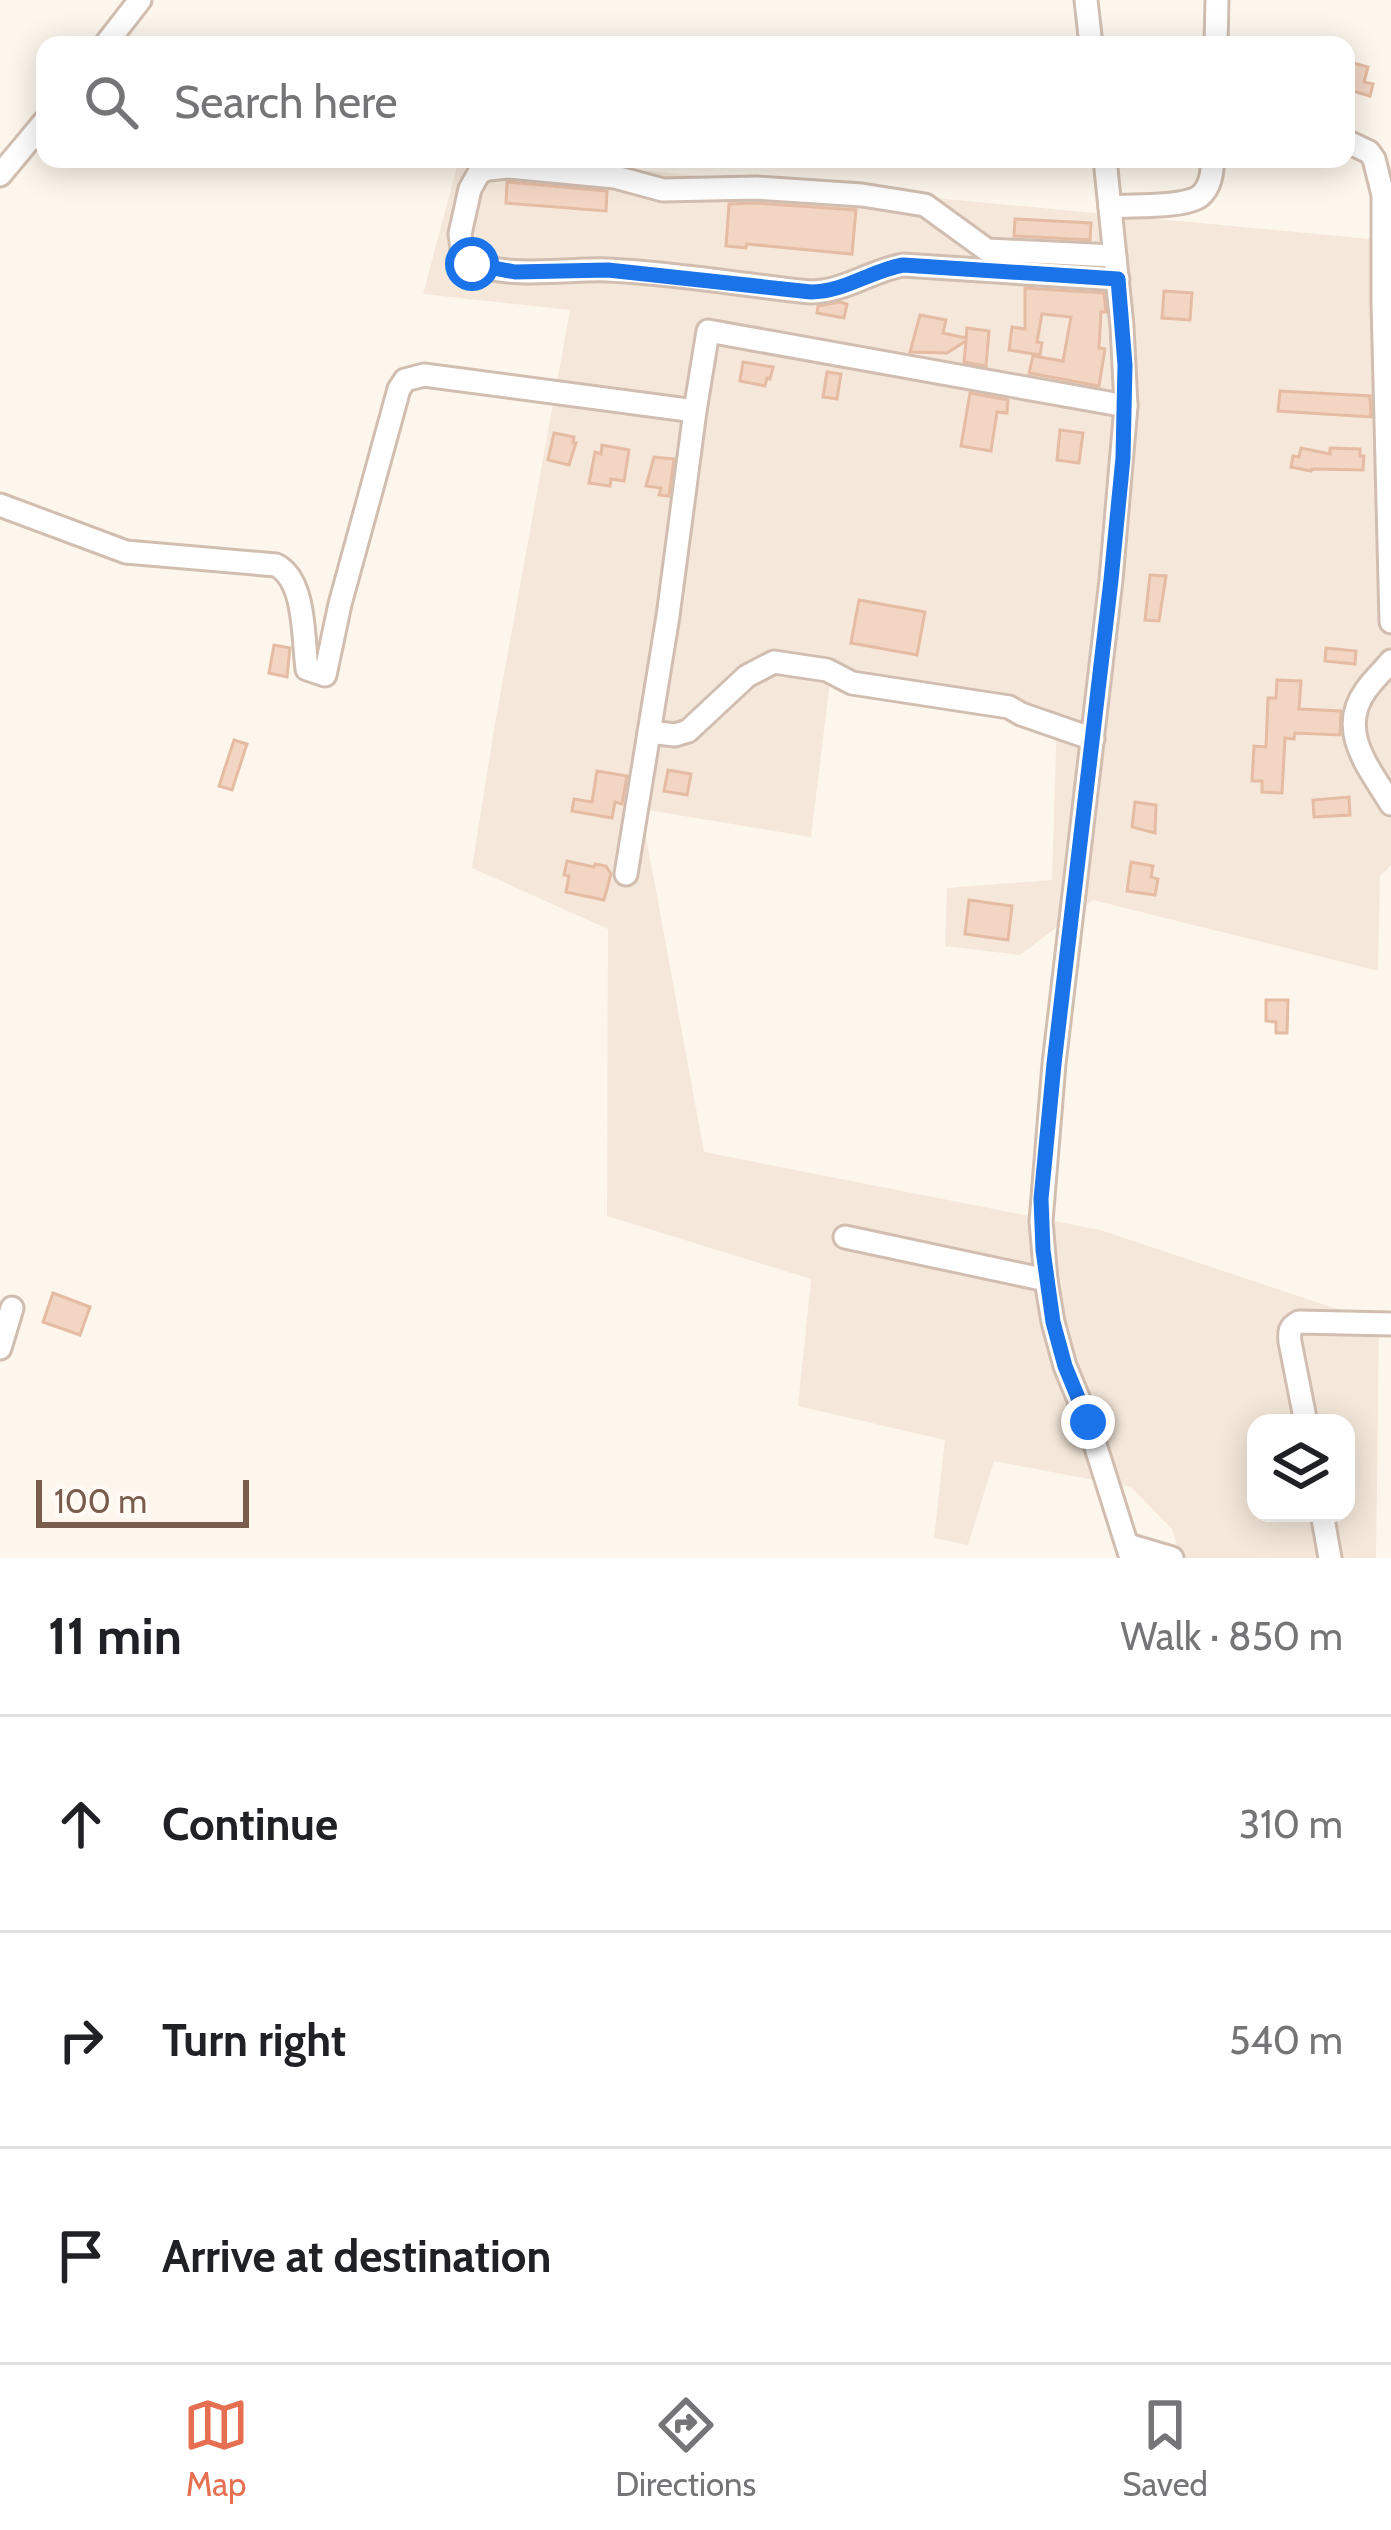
<!DOCTYPE html>
<meta charset="utf-8">
<style>
:root{--surface:#fff;--page:#f6f6f6;--text:#202124;--muted:#757577;--line:#e0e0e0;--accent:#e76f51}
body{margin:0;font-family:Cabin,sans-serif;background:var(--page);color:var(--text)}
.controls{position:absolute;right:36px;bottom:36px;display:grid;overflow:hidden;border-radius:24px;box-shadow:0 6px 30px #0003}
.controls button{width:108px;height:108px;display:grid;place-items:center;padding:0;border:0;border-bottom:3px solid var(--line);background:var(--surface);color:var(--text);font:60px sans-serif}
.scale{position:absolute;left:36px;bottom:30px;width:213px;box-sizing:border-box;padding-left:12px;border:6px solid #7a5c4d;border-top:0;font-size:33px;line-height:42px;white-space:nowrap;color:#7a5c4d;-webkit-text-stroke:9px #fffaf3;paint-order:stroke}
.stop{position:absolute;width:36px;height:36px;margin:-27px;border:9px solid #1a73e8;border-radius:50%;background:#fff}
.stop.end{background:#1a73e8;border-color:#fff;box-shadow:0 3px 12px #0008}
.list{margin:0;padding:0;list-style:none}
h2{display:flex;justify-content:space-between;align-items:center;height:156px;margin:0;padding:0 48px;font-size:51px}
h2 small{font-size:39px;font-weight:400;color:var(--muted)}
.list li{display:grid;grid-template-columns:78px 1fr auto;gap:36px;align-items:center;box-sizing:border-box;height:216px;padding:0 48px;border-top:3px solid var(--line)}
.list b{display:block;font-size:45px;white-space:nowrap}
.list em{font-size:39px;font-style:normal;color:var(--muted)}
.icon{flex:none;width:66px;height:66px;fill:none;stroke:currentColor;stroke-width:2;stroke-linecap:round;stroke-linejoin:round}
.map{position:relative;flex:none;width:1391px;height:1558px;overflow:hidden}
.search{position:absolute;background:var(--surface);box-shadow:0 6px 30px #0003;left:36px;right:36px;top:36px;height:132px;display:flex;align-items:center;gap:30px;box-sizing:border-box;padding:0 42px;border-radius:24px;color:var(--muted);font-size:45px}
.sheet{height:804px;background:var(--surface)}
nav{display:flex;justify-content:space-around;align-items:center;box-sizing:border-box;height:168px;border-top:3px solid var(--line);background:var(--surface);font-size:33px;color:var(--muted)}
nav a{display:grid;justify-items:center;gap:6px}
nav .on{color:var(--accent)}
.map>svg:first-child{display:block}
.residential{fill:#f5e8da;fill-rule:evenodd}
.building{fill:#f3d5c3;stroke:#e6bba3;stroke-width:3}
.lines{fill:none;stroke-linecap:round;stroke-linejoin:round}
.minor-casing{stroke:#d1beb0;stroke-width:27}
.minor{stroke:#fff;stroke-width:21}
.route{stroke:#1a73e8;stroke-width:15}
</style>
<div class="map">
<svg width="1391" height="1558" viewBox="0 0 1391 1558">
<rect width="100%" height="100%" fill="#fdf6ec"/>
<path class="residential" d="M459,159H523L1391,241V865L1380,876L1378,971L1093,900L1020,955L945,946L947,888L1052,880L1057,717L830,682L811,837L641,809L704,1152L1100,1230L1379,1323L1376,1558H1181L1172,1529L1131,1487L994,1461L968,1545L934,1538L945,1440L798,1406L811,1279L607,1216L608,929L472,868L494,729L570,310L423,294ZM1256,1423H1346V1513H1256Z"/>
<g class="building">
<path d="M1346,61L1368,67L1364,82L1373,84L1370,96L1346,89Z"/>
<path d="M507,182L607,191L606,211L506,203Z"/>
<path d="M756,203L856,210L852,254L747,244L746,248L726,246L729,204Z"/>
<path d="M1015,219L1091,223L1090,240L1014,236Z"/>
<path d="M1025,288L1104,293L1106,312H1101L1099,348L1105,349L1099,386L1029,373L1033,356L1063,361L1071,317L1042,314L1037,342L1042,343L1040,355L1009,350L1012,327L1025,329Z"/>
<path d="M1164,291L1192,293L1190,320L1162,318Z"/>
<path d="M840,302L847,304L844,318L817,313L818,306Z"/>
<path d="M920,315L946,320L943,333L966,338L967,328L989,331L986,366L964,362L966,341L947,353L910,352Z"/>
<path d="M743,362L773,367L770,379L767,378L765,386L740,381Z"/>
<path d="M827,372L841,374L837,399L823,397Z"/>
<path d="M1280,391L1370,396L1371,417L1278,411Z"/>
<path d="M970,393L1008,400L1007,413L997,412L991,451L961,446Z"/>
<path d="M1060,430L1083,433L1079,463L1057,460Z"/>
<path d="M554,433L574,437L573,443H576L569,465L548,460Z"/>
<path d="M602,445L629,450L624,481L611,479L610,486L589,483L595,452L601,454Z"/>
<path d="M1301,448L1330,454V448L1360,449V456H1364L1363,470L1312,469L1311,471L1291,467L1293,456L1299,457Z"/>
<path d="M654,457L674,459L669,496L659,495L661,488L646,486Z"/>
<path d="M1150,575L1166,576L1159,621L1145,620Z"/>
<path d="M859,600L925,612L917,655L851,643Z"/>
<path d="M274,645L290,648L287,677L269,673Z"/>
<path d="M1326,648L1356,651L1355,664L1325,661Z"/>
<path d="M1277,680L1301,681L1299,709L1341,711L1340,735L1295,733L1294,739L1285,738L1282,793L1262,792V781H1252L1254,746L1266,747L1268,698H1276Z"/>
<path d="M234,740L247,744L232,790L219,786Z"/>
<path d="M668,770L691,774L687,795L664,791Z"/>
<path d="M597,771L627,776L622,804L615,802L612,818L572,811L574,799L592,802Z"/>
<path d="M1349,797L1350,815L1314,817L1313,800Z"/>
<path d="M1135,802L1156,805L1155,833L1132,827Z"/>
<path d="M567,861L594,867L595,864L606,866L611,874L604,900L566,892L569,876L564,875Z"/>
<path d="M1131,862L1153,866L1151,877L1158,879L1155,895L1127,891Z"/>
<path d="M969,900L1012,906L1008,940L965,934Z"/>
<path d="M1266,1000H1288L1287,1033H1276V1022L1266,1021Z"/>
<path d="M53,1293L90,1307L80,1335L43,1322Z"/>
</g>
<g class="lines">
<defs>
<g id="minor">
<path d="M1086,0L1091,45"/>
<path d="M105,45L140,0"/>
<path d="M1216,45L1217,0"/>
<path d="M1346,141L1369,152L1374,159L1383,195V303L1391,622"/>
<path d="M1105,159L1122,326L1126,406L1111,580L1054,1064L1041,1221L1046,1280L1053,1322L1065,1366L1088,1422L1131,1558"/>
<path d="M0,175L45,121"/>
<path d="M1110,207C1132,205 1184,208 1200,196C1211,187 1212,172 1213,159"/>
<path d="M1115,256L987,250L925,205L862,195L756,188L663,190L615,177L508,167L488,169L479,173L470,189L460,234L463,256C493,282 570,268 608,270C675,273 743,285 810,292C844,292 870,271 903,265L1118,279"/>
<path d="M0,505L126,552L276,565C306,580 303,639 307,669L325,675L340,604L399,389L405,380L424,375L695,411"/>
<path d="M1391,661C1383,671 1373,680 1366,690C1336,731 1370,769 1391,804"/>
<path d="M649,732L675,735L688,731L747,676L774,662L827,670L852,683L1009,707L1021,714L1093,739"/>
<path d="M626,874L668,616L695,411L708,331L1126,406"/>
<path d="M845,1237L1046,1280"/>
<path d="M0,1348L12,1308"/>
<path d="M1306,1423L1290,1342C1289,1332 1289,1327 1299,1322L1391,1324"/>
<path d="M1322,1513L1330,1558"/>
<path d="M1128,1545L1172,1558"/>
</g>
</defs>
<use href="#minor" class="minor-casing"/>
<use href="#minor" class="minor"/>
</g>
<g class="lines">
<path class="route" d="M472,264L515,272L608,270L811,292C844,292 870,271 903,265L1118,279L1125,365L1123,458L1111,580L1054,1064L1041,1199L1043,1250L1053,1322L1065,1366L1088,1422"/>
</g>
</svg>
<div class="controls">
<button><svg class="icon" aria-label="layers" viewBox="0 0 24 24"><path d="M12 4l9 5-9 5-9-5zM3 14l9 5 9-5"/></svg></button>
</div>
<div class="scale">100 m</div>
<div class="stop" style="left:472px;top:264px"></div>
<div class="stop end" style="left:1088px;top:1422px"></div>
<div class="search"><svg class="icon" aria-label="search" viewBox="0 0 24 24"><circle cx="10" cy="10" r="6"/><path d="M15 15l6 6"/></svg>Search here</div>
</div>
<section class="sheet">
<h2>11 min<small>Walk · 850 m</small></h2>
<ul class="list">
<li><svg class="icon" aria-label="ahead" viewBox="0 0 24 24"><path d="M12 20V5M6 11l6-6 6 6"/></svg><div><b>Continue</b></div><em>310 m</em></li>
<li><svg class="icon" aria-label="right" viewBox="0 0 24 24"><path d="M7 20v-9h11M14 6l5 5-5 5"/></svg><div><b>Turn right</b></div><em>540 m</em></li>
<li><svg class="icon" aria-label="arrive" viewBox="0 0 24 24"><path d="M6 21V4h12l-3 4 3 4H6"/></svg><div><b>Arrive at destination</b></div></li>
</ul>
</section>
<nav>
<a class="on"><svg class="icon" aria-label="map" viewBox="0 0 24 24"><path d="M3 6l6-2 6 2 6-2v14l-6 2-6-2-6 2zM9 4v14M15 6v14"/></svg>Map</a>
<a><svg class="icon" aria-label="directions" viewBox="0 0 24 24"><path d="M12 3l9 9-9 9-9-9zM9 14v-3h6M13 9l2 2-2 2"/></svg>Directions</a>
<a><svg class="icon" aria-label="saved" viewBox="0 0 24 24"><path d="M7 4h10v16l-5-4-5 4z"/></svg>Saved</a>
</nav>
